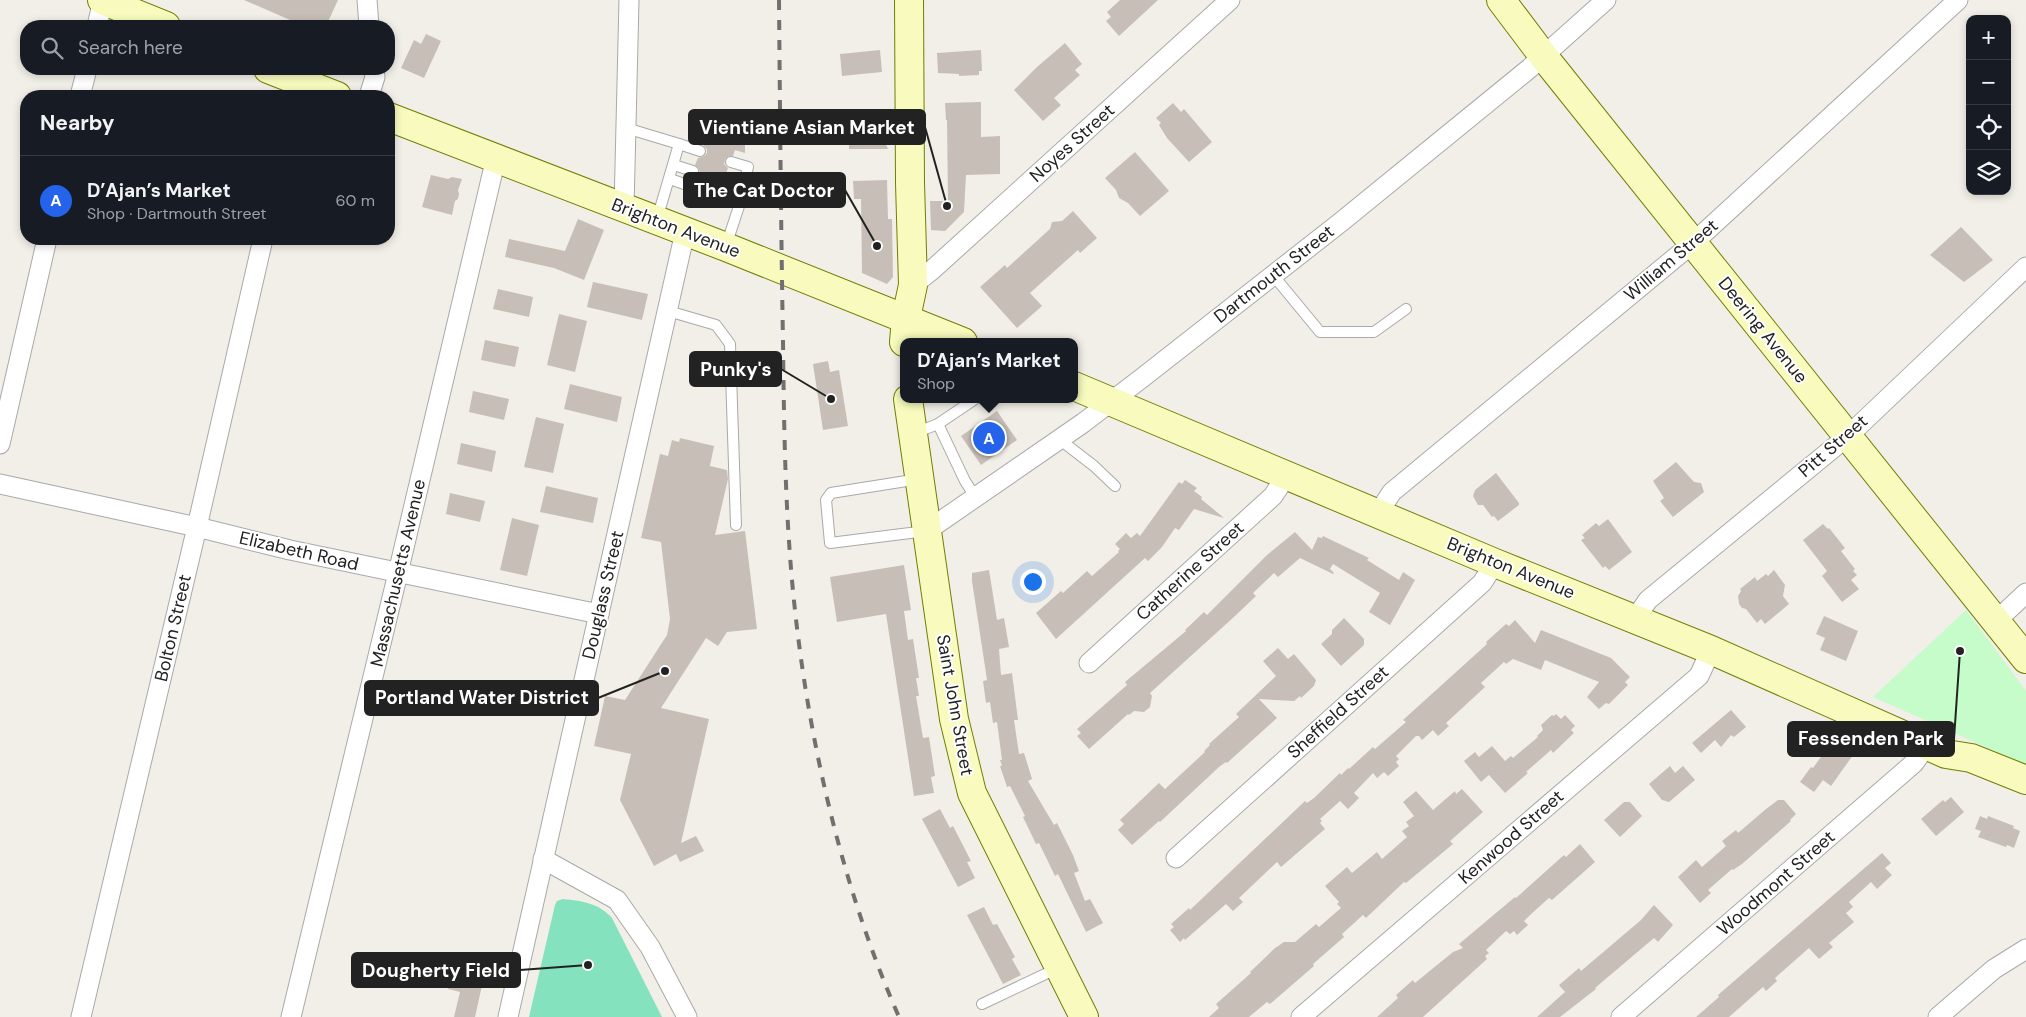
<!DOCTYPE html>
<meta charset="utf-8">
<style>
:root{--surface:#171b24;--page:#242831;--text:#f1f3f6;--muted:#9ea1a6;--line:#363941;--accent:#2563eb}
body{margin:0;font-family:"DM Sans",sans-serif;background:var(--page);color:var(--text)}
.controls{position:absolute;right:15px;top:15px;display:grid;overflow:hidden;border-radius:10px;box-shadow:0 2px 8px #0003}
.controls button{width:45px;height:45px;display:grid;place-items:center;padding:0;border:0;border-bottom:1px solid var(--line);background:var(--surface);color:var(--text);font:25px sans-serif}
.you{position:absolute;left:1032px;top:581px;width:18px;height:18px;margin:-12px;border:4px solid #fff;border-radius:50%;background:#1a73e8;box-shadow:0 0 0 8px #1a73e833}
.badge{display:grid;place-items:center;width:32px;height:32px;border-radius:50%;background:var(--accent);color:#fff;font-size:16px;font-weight:700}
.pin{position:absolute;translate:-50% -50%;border:2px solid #fff;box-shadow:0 1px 5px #0006}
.popup{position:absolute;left:900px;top:338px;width:178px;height:65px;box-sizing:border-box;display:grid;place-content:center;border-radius:10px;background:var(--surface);filter:drop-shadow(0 1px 4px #0005);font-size:16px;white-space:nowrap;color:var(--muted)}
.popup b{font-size:19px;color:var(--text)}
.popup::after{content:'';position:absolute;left:50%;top:100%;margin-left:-10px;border:10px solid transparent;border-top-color:var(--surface)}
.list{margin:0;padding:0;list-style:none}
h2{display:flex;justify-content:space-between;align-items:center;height:65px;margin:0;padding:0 20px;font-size:21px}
h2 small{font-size:16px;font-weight:400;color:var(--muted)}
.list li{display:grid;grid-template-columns:32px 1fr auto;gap:15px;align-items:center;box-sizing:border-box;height:90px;padding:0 20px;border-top:1px solid var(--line)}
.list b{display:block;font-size:19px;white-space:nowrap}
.list p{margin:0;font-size:16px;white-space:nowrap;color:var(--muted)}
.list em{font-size:16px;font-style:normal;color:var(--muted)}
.icon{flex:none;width:28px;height:28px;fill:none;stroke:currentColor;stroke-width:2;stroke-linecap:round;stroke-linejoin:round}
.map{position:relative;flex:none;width:2026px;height:1017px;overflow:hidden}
.search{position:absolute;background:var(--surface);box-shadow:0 2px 8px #0003;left:20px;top:20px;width:375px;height:55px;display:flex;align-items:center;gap:12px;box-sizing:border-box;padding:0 18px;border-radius:20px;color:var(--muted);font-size:19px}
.panel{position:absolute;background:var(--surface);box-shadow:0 2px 8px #0003;left:20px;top:90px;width:375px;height:155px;border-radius:20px}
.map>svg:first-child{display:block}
.park{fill:#c6fbca}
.pitch{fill:#85e2be}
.building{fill:#c7bfb7}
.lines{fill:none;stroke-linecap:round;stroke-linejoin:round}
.lane-casing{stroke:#a9a9a9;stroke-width:12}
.street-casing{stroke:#a9a9a9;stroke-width:21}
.secondary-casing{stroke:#717f02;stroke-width:30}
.lane{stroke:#fff;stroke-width:10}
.street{stroke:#fff;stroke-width:19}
.secondary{stroke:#f8fbbd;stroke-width:28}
.rail{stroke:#707070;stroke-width:4;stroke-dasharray:10 10;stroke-linecap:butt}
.labels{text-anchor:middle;stroke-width:4;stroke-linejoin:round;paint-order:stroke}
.street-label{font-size:18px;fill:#222;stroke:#fff}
.leader{fill:none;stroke:#222;stroke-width:2}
.callout-dot{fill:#222;stroke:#fff;stroke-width:2}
.callout{fill:#222;stroke:#222;stroke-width:2}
.callout-label{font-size:19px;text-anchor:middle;font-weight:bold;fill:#fff}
</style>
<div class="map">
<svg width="2026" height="1017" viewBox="0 0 2026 1017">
<rect width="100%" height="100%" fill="#f2efe8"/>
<path class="park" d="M1966,610L2026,691V765L1873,697Z"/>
<path class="pitch" d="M563,899C583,901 598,903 612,918L662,1017H529L555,905L557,901Z"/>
<g class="building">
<path d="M244,0H338L326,26H296L297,23Z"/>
<path d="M1120,0H1158L1119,36L1106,21L1111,17L1107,12Z"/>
<path d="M426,34L441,41L424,78L401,68L414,40L421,44Z"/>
<path d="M1065,43L1082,64L1075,70L1080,75L1054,98L1061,105L1043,121L1014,90L1037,67Z"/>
<path d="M880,50L882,72L842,76L840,54Z"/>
<path d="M981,50L982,71H979V75L959,76V74L938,73L937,53Z"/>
<path d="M981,102V137L1000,136V174L966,175L964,212L945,231L931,230L930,201H948L947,120H946L945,103Z"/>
<path d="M1173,103L1181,112L1184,109L1212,142L1189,162L1167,138L1159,125L1161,123L1156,118Z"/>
<path d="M695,122H754V136H745V153L735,150L733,156H729L725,160L724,164L728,168L726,174L722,173L718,178L717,182L721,186L720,189H716L712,193L711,198L714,201L688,192L694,187L690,177L695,178L700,173L698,167L695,165L698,158L704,156L707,153V149L703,145L705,138L695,134Z"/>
<path d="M883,127V137L888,149H849V128Z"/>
<path d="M1135,152L1169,191L1140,216L1128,203L1119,198L1116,190L1105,178Z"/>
<path d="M431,175L448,179L452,177L462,179L458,190L459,194L458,199L455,201L452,215L422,207Z"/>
<path d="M887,180L888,219H892L893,277L887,284L862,273L861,199H854L853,181Z"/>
<path d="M1073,211L1097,238L1080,253L1078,250L1030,293L1042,306L1017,328L980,287L1005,265L1007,268L1050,229L1052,222L1062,221Z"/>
<path d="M578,219L604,230L584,280L554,268L505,257L509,239L565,251Z"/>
<path d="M1961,227L1993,260L1964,282L1930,255Z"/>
<path d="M593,282L648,294L642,320L587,307Z"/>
<path d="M498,289L533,297L529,317L493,309Z"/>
<path d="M559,314L587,321L575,372L547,365Z"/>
<path d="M485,340L519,347L515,367L481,360Z"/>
<path d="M828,361L830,372L839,370L848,426L823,430L813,364Z"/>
<path d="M570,384L622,397L617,422L564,409Z"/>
<path d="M473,391L509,399L504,420L469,412Z"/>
<path d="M997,411L1017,440L981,465L961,436Z"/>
<path d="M536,417L564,424L553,473L524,467Z"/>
<path d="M680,438L714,446L710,466L727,470L728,479L715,535L745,531L757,629L727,632L718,646L706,638L661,708L709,719L681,843L696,836L704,851L680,862L676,854L654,866L620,800L631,754L594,746L605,696L625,700L667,635L670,619L661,542L641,538L660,454L668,456L672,440L679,442Z"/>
<path d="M461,443L496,451L492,472L457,464Z"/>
<path d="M1676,462L1694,482L1701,483L1704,492L1673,517L1660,501L1664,498L1653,481Z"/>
<path d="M1496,473L1519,503V505L1498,521L1494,516L1492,517L1483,505H1478L1473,496L1475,490Z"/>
<path d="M1185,480L1197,488L1194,491L1202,497L1201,499L1224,518L1194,509L1179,530L1175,528L1162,547L1148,561L1145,558L1056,639L1036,613L1061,591L1063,593L1087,571L1092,576L1119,552L1118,551L1120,549L1115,544L1126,533L1131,538L1137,533L1140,536L1179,482L1182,484Z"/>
<path d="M546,486L598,498L593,523L540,512Z"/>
<path d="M450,493L485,501L480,522L446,514Z"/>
<path d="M512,518L539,525L527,576L500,570Z"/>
<path d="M1608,519L1632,552L1609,570L1605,566L1603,568L1581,540L1585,538L1582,535L1596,523L1599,526Z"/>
<path d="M1823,524L1828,529L1829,528L1845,548L1841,551L1855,569L1853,571L1857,575L1851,580L1859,589L1842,602L1822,576L1827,571L1803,540Z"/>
<path d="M1295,532L1312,550L1318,537L1322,538L1323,536L1369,558L1367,560L1399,580L1403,572L1415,580L1390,625L1369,612L1380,593L1333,564L1330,569L1334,573L1333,574L1300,558L1278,577L1274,573L1253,593L1256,596L1235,616L1150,693L1152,696L1150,707L1144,712L1134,711L1129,715L1128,714L1089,749L1077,736L1081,733L1077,729L1127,685L1125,682L1186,631L1185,630L1204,612L1207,615L1267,555Z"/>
<path d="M904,565L911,610L904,611L908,640L913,639L919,678H916L919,696H916L923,738L929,737L935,776L931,777L934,793L914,796L886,614L837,622L830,577Z"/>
<path d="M989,570L997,620L1004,618L1009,647L999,649L1001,675L1012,673L1018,720H1014L1019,754L1024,753L1032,779L1028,781L1054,825L1057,823L1073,855L1079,871L1074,873L1085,901L1090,899L1103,923L1086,932L1058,874L1055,876L1039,843L1036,844L1023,817L1025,816L1010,786L1007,787L1000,766H1002L1000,760H1002L997,722L993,723L990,702L986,703L983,681L987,680L972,581V573Z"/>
<path d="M1774,570L1785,585L1783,596L1789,604L1765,624L1761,619L1757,623L1746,609L1742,608L1739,604L1738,596L1741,591L1740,589L1755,577L1757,581L1766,574L1768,576Z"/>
<path d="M1824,616L1858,631L1846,661L1820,650L1825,638L1816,634Z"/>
<path d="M1344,618L1364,639V645L1341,666L1321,644L1332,634V630Z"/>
<path d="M1515,620L1535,643L1541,630L1611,658L1630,677L1625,682L1628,685L1609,704L1606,703L1599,709L1587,697L1599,682L1545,660L1541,670L1513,659L1506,664L1504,662L1481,683L1485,687L1446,723L1449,726L1438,736L1433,730L1422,740L1419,736H1416L1396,756L1399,759L1396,762L1399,766L1388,776L1384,772L1377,778L1373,773L1354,793L1359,798L1348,809L1340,801L1320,819L1322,821L1320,823L1325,829L1281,867L1277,862L1239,898L1243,902L1233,911L1226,904L1185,940L1184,938L1180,942L1170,930L1174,927L1171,924L1189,908L1190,910L1305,801L1307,803L1314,798L1340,773L1341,775L1348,768L1349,769L1373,747L1375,749L1406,722L1403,720L1487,644L1486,642L1506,624L1509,626Z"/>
<path d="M1278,648L1288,659L1294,654L1316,680L1314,686L1301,698L1300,696L1294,701L1259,699L1277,718L1227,763L1226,762L1219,767L1160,822L1159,821L1132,845L1118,830L1124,824L1120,820L1159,783L1165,789L1205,752L1204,751L1210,745L1209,744L1239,717L1236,714L1276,676L1263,661Z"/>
<path d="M1731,710L1746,727L1734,737L1731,735L1721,747L1715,740L1701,753L1692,743Z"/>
<path d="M1556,714L1561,719L1565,715L1575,726L1571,730L1574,733L1553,753L1551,750L1526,772L1528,773L1505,793L1489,775L1481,782L1464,761L1475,752L1479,757L1492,746L1505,761L1511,756L1513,758L1538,737L1537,736L1543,730L1541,725L1552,715L1554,716Z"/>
<path d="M1840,746L1853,755L1831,786L1823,780L1814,792L1800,782L1811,767L1813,768L1828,747L1836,752Z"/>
<path d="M1670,766L1675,773L1683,766L1695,780L1669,802L1662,800L1649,784Z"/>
<path d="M1462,789L1483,812L1450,841L1453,844L1406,883L1404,882L1366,918L1363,915L1342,934L1344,937L1313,964L1314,966L1270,1004L1267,1002L1249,1017H1209L1219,1008L1216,1004L1251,973L1250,972L1275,948L1284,942H1295L1316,924L1319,927L1341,908L1337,904L1339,902L1325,886L1347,867L1352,873L1377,852L1382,859L1407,837L1402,831L1409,826L1406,822L1414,816L1403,802L1416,791L1433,810L1455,791L1456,794Z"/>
<path d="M1951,797L1964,812L1936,836L1921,819L1943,800L1945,802Z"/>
<path d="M1778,800H1784L1796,814L1790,820L1791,821L1742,864L1733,870L1732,869L1708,890L1711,893L1700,903L1678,877L1696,860L1702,867L1726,846L1722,841L1736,830L1738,833L1766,809Z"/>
<path d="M1624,802H1630L1642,816L1620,837L1604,820Z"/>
<path d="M940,809L950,828L953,826L971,861L967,862L975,878L958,887L922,819Z"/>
<path d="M1980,816L1987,819L1988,816L2014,826L2013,828L2020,831L2014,848L2007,845L2006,847L1978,837L1981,831L1975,829Z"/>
<path d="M1580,844L1595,862L1552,900L1549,898L1530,915L1524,921L1528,925L1517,935L1514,931L1510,934L1506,931L1486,950L1489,953L1485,956L1487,959L1423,1017H1377L1398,998L1396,995L1413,980L1415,983L1453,952L1463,948L1459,944L1515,897L1516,898L1564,855L1566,857Z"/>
<path d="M1882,853L1891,863L1885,868L1892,875L1877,889L1871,882L1849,902L1853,907L1846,913L1854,922L1829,943L1833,947L1819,959L1809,948L1775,978L1777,981L1766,991L1763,987L1729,1017H1696L1719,997L1718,995Z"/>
<path d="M1654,905L1673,925L1658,942L1654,938L1595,988L1596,989L1560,1017H1537L1565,992L1559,985L1579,968L1581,971L1641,920Z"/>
<path d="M984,907L993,925L997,924L1015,957L1012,959L1021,975L1003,984L967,915Z"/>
<path d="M454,956L487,963L475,1017H454L460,992L448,989Z"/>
</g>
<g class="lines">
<defs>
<g id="lane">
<path d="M626,128L679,144L657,219"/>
<path d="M679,144L700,151"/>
<path d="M674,165L693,171"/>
<path d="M670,179L687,185"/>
<path d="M724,180L744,186"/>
<path d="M718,196L740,203"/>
<path d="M726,246L740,203L748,167L731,162"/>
<path d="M1273,275L1320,332H1374L1406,309"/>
<path d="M668,311L716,325L730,344L736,525"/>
<path d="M938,424L965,481L976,498"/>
<path d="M915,433L938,424L975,399"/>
<path d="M1059,439L1094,466L1115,486"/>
<path d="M919,479L831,493L826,500L830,543L926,531"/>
<path d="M982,1004L1058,968"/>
</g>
<g id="street">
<path d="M367,0L369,26"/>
<path d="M97,26L103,0"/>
<path d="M80,96L87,69"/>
<path d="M369,96L375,77L374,69"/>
<path d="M624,208L629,0"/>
<path d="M913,285L932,270L1230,0"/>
<path d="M0,444L47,239"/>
<path d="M0,484L197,527L290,550L599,614"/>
<path d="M1378,513L1392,492L1693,243L1958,0"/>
<path d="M928,530L1083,423L1142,378L1341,222L1530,68L1606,0"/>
<path d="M1635,619L1648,600L1848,436L2026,267"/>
<path d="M1995,622L2026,593"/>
<path d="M1089,663L1273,496L1287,475"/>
<path d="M1176,858L1482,583L1495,563"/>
<path d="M543,859L617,900L650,947L687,1017"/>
<path d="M81,1017L197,527L263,239"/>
<path d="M291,1017L398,573L496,158"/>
<path d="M508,1017L685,232"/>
<path d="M1301,1017L1699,676L1711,650"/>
<path d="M1621,1017L1914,763L1927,745"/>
<path d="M1938,1017L1994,969L2026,949"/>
</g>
<g id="secondary">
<path d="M102,0L166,26"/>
<path d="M1501,0L1544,57L2026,659"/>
<path d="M268,69L337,96"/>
<path d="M389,117L726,247L963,342"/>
<path d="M904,342L906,318L913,285L910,183L909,0"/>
<path d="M1074,386L1495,563L1711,650L1946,754L1971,758L2026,780"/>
<path d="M908,399L954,719L972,793L1084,1017"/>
</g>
</defs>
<use href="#lane" class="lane-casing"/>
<use href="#street" class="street-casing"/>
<use href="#secondary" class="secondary-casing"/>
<use href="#lane" class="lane"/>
<use href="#street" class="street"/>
<use href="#secondary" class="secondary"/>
<path class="rail" d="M779,0C780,114 781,228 783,342C784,425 785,508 793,591C807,735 841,885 899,1017"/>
</g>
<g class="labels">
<g class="street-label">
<text transform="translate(1072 143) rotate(-42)" y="6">Noyes Street</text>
<text transform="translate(676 228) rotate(21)" y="6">Brighton Avenue</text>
<text transform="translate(1671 260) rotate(-40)" y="6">William Street</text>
<text transform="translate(1274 274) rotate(-38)" y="6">Dartmouth Street</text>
<text transform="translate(1763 330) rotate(51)" y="6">Deering Avenue</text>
<text transform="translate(1833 446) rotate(-41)" y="6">Pitt Street</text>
<text transform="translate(299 551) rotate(13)" y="6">Elizabeth Road</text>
<text transform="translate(1511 568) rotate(22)" y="6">Brighton Avenue</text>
<text transform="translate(1190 571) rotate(-42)" y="6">Catherine Street</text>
<text transform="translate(398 573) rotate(-77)" y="6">Massachusetts Avenue</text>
<text transform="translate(603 595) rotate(-77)" y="6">Douglass Street</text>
<text transform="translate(173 628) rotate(-77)" y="6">Bolton Street</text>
<text transform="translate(955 705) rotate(80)" y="6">Saint John Street</text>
<text transform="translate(1338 712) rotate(-42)" y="6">Sheffield Street</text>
<text transform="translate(1511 837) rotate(-41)" y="6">Kenwood Street</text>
<text transform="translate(1776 883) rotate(-41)" y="6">Woodmont Street</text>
</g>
</g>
<path class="leader" d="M947 206L925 127M877 246L845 190M831 399L781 369M665 671L598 698M1960 651L1954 739M588 965L520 970"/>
<g class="callout-dot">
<circle cx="947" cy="206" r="5"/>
<circle cx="877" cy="246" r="5"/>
<circle cx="831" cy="399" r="5"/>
<circle cx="665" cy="671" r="5"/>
<circle cx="1960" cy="651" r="5"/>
<circle cx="588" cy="965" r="5"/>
</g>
<g class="callout">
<rect x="689" y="110" width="236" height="34" rx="5"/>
<rect x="684" y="173" width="161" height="34" rx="5"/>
<rect x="690" y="352" width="91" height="34" rx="5"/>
<rect x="365" y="681" width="233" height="34" rx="5"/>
<rect x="1788" y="722" width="166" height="34" rx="5"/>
<rect x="352" y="953" width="168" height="34" rx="5"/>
</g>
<g class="callout-label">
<text x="807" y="134">Vientiane Asian Market</text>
<text x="764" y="197">The Cat Doctor</text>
<text x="736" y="376">Punky's</text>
<text x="482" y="704">Portland Water District</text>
<text x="1871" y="745">Fessenden Park</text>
<text x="436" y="977">Dougherty Field</text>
</g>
</svg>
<div class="controls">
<button>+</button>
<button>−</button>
<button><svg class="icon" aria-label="locate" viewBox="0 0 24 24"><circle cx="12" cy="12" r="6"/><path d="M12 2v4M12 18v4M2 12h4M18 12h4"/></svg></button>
<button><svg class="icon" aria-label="layers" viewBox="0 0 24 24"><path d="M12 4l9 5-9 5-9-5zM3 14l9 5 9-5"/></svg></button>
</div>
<div class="you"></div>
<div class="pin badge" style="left:989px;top:438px">A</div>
<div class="popup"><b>D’Ajan’s Market</b>Shop</div>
<div class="search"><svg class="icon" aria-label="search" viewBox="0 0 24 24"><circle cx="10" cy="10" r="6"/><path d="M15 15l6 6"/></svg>Search here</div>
<section class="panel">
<h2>Nearby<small></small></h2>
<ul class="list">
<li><span class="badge">A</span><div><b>D’Ajan’s Market</b><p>Shop · Dartmouth Street</p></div><em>60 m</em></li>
</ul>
</section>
</div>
